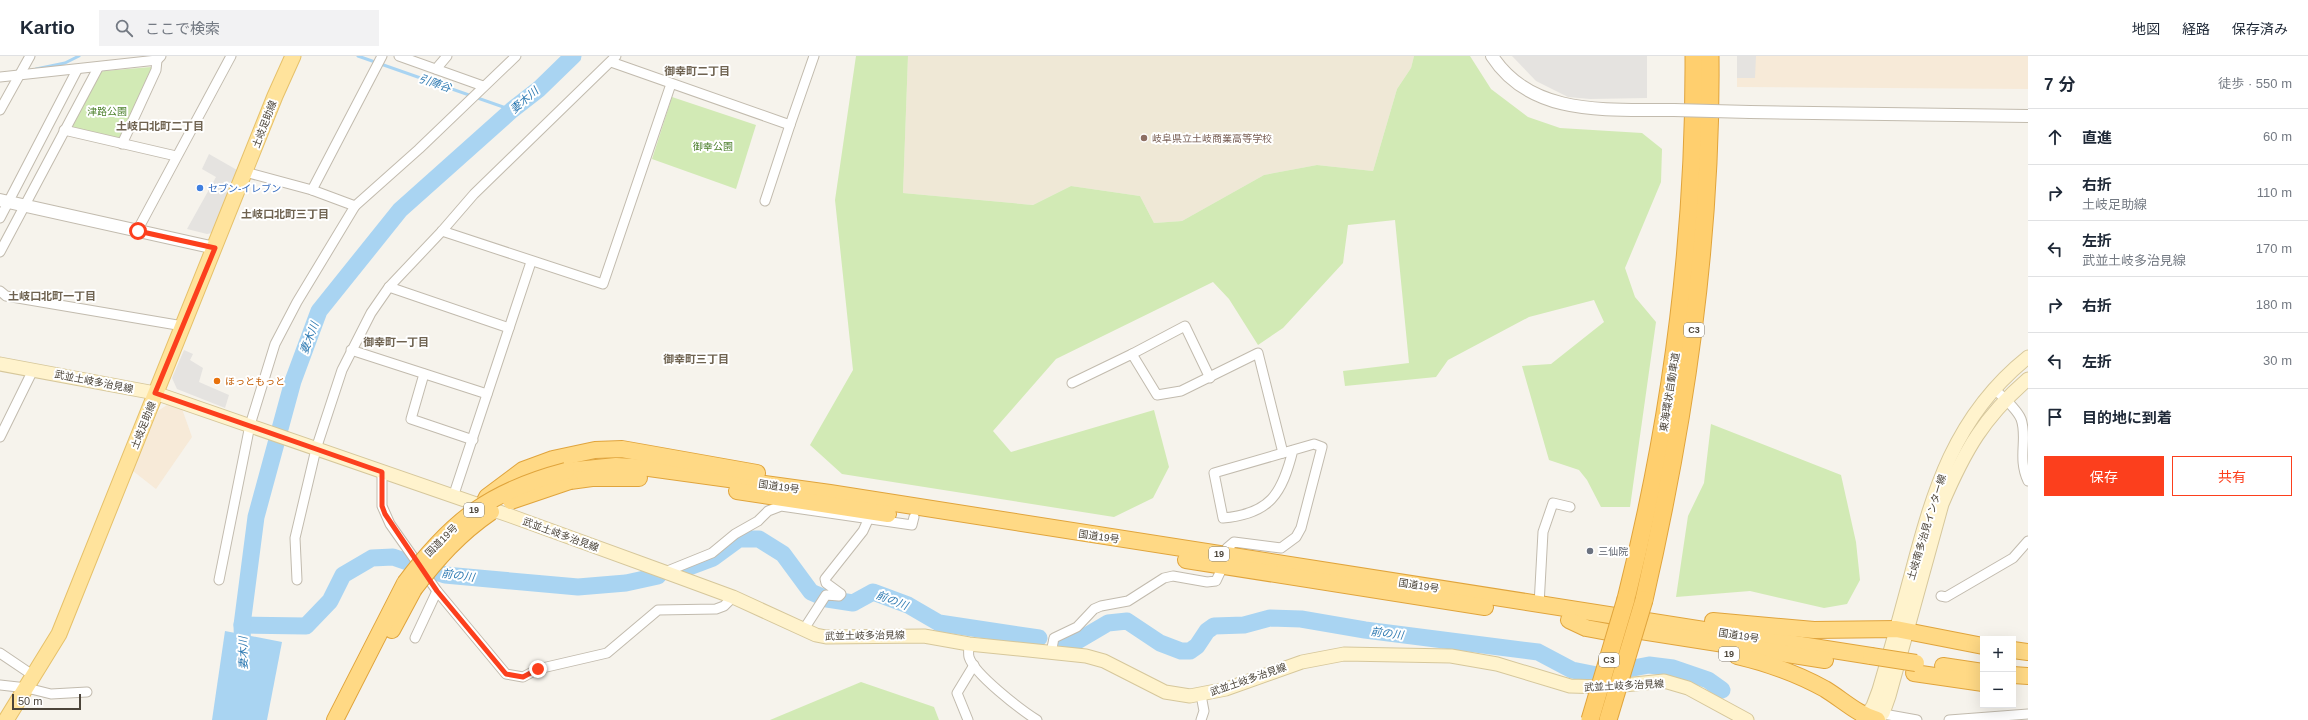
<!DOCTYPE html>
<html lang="ja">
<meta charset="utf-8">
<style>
:root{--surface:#fff;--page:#f2f2f3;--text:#1f2937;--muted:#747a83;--line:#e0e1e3;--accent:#fc3f1d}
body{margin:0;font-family:Helvetica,"Noto Sans JP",sans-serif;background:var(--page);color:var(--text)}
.controls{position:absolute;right:12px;bottom:12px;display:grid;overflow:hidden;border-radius:0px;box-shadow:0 4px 16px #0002}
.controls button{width:36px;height:36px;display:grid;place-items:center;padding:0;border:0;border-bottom:1px solid var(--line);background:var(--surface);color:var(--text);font:20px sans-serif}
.scale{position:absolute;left:12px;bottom:10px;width:69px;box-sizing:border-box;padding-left:4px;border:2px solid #4b4439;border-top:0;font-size:11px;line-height:14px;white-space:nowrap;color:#4b4439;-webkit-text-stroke:3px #fff;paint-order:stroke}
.stop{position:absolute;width:12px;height:12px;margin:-9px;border:3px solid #fc3f1d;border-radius:50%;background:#fff}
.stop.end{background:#fc3f1d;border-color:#fff;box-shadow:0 1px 4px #0008}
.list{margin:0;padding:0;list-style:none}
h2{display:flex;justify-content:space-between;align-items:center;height:52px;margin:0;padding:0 16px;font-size:17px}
h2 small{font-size:13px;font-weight:400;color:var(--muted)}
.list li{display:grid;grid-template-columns:26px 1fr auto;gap:12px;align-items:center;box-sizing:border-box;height:56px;padding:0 16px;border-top:1px solid var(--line)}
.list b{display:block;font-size:15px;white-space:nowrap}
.list p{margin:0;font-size:13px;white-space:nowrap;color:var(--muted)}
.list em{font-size:13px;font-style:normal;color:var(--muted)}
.actions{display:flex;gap:8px;padding:12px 16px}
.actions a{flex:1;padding:9px 0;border:1px solid var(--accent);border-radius:0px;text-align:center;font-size:14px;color:var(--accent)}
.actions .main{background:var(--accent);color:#fff}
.icon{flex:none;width:22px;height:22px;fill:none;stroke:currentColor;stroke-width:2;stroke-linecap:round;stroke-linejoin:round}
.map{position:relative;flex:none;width:2028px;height:664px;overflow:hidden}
header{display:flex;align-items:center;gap:24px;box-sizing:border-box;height:56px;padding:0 20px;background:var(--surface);border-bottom:1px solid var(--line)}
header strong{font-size:19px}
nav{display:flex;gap:22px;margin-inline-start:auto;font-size:14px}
.search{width:280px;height:36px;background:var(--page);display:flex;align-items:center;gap:10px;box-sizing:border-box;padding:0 14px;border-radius:0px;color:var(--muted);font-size:15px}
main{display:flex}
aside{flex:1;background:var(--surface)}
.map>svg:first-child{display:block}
.commercial{fill:#f7ead8}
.education{fill:#efe8d6}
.green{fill:#d2eab5}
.parking{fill:#e5e3e0}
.water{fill:#a9d4f2}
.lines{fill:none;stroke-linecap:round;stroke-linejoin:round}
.stream{stroke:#a9d4f2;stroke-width:3}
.river{stroke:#a9d4f2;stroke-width:17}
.minor-casing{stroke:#c2bbae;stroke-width:11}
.tertiary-casing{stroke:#c2bbae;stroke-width:14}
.secondary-casing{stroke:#d6c79b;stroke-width:15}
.primary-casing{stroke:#e6c16a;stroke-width:17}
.trunk-casing{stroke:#e0a43c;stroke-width:18}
.motorway-casing{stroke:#e0a43c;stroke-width:19}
.minor{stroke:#fff;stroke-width:9}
.tertiary{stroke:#fff;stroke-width:12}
.secondary{stroke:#fff3cd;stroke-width:13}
.primary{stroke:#ffe39c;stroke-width:15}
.trunk{stroke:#ffd985;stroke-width:16}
.motorway{stroke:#ffcf6e;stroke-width:17}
.tertiary-bridge-casing{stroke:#c2bbae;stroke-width:14;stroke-linecap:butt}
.trunk-bridge-casing{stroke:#e0a43c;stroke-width:18;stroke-linecap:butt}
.motorway-bridge-casing{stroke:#e0a43c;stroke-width:19;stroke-linecap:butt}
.tertiary-bridge{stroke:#fff;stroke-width:12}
.trunk-bridge{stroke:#ffd985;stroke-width:16}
.motorway-bridge{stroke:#ffcf6e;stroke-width:17}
.route{stroke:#fc3f1d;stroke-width:5}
.education-dot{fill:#8d6e63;stroke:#fff;stroke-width:1.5}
.shop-dot{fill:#3f7fe0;stroke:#fff;stroke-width:1.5}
.food-dot{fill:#e8710a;stroke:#fff;stroke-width:1.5}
.worship-dot{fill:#6b7280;stroke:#fff;stroke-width:1.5}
.labels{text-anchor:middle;stroke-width:4;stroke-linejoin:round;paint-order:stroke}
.shield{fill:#fff;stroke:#817c74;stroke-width:1}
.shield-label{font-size:9px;font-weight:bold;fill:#4b4439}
.park-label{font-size:10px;fill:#4a7f2a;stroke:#fff}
.street-label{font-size:10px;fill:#4b4439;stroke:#fff}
.education-label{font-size:10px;fill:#785e54;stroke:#fff;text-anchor:start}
.shop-label{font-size:10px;fill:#366cbe;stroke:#fff;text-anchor:start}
.food-label{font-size:10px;fill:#c56008;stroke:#fff;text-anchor:start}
.worship-label{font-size:10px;fill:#5b616d;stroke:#fff;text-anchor:start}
.neighbourhood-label{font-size:11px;font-weight:bold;fill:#6e6250;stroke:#fff}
.water-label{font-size:11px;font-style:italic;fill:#2e7ab2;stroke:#fff}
</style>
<header>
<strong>Kartio</strong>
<div class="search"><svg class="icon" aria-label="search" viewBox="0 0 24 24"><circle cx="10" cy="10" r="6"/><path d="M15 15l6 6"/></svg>ここで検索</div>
<nav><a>地図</a><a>経路</a><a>保存済み</a></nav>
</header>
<main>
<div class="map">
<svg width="2028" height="664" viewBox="0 0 2028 664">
<rect width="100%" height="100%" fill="#f6f3ec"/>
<g class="commercial">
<path d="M1737,0H2028V33L1737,31Z"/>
<path d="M170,347L181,350L192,381L156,433L133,415L158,355Z"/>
</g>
<path class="education" d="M908,0H1414L1411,12L1397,33L1373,115L1317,109L1264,119L1182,165L1154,167L1140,140L1071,130L1033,149L903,137Z"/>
<g class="green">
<path d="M856,0H908L903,137L1033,149L1071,130L1140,140L1154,167L1182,165L1264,119L1317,109L1373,115L1397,33L1411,12L1414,0H1470L1491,33L1528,61L1560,72L1642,77L1662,93L1661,126L1625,212L1635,241L1656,266L1630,451H1601L1587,424L1579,414L1549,404L1522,310L1551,308L1604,266L1594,244L1529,261L1448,304L1436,321L1345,330L1343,315L1409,307L1395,164L1348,169L1343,207L1283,272L1258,289L1229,243L1213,226L1056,303L993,375L1011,396L1154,354L1169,411L1153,442L1114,461L842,418L810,389L853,314L835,144Z"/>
<path d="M151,11L152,15L121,81L118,82L73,72L72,67L99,17L104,15Z"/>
<path d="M672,41L756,69L736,133L652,103Z"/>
<path d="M1711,368L1841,419L1856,486L1860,524L1847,548L1824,552L1750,535L1676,541L1688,460L1704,427Z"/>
<path d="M861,626L934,651L939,664H770Z"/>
</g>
<g class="parking">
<path d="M1512,0H1647V42L1590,43L1568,41L1536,25Z"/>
<path d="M1737,0H1756L1755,22H1737Z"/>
<path d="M209,98L237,114L214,173L212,177L207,178L187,173L216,121L202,113Z"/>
<path d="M184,294L193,298L190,304L203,312L199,326L229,339L225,352L177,333L172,322Z"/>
</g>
<path class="water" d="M225,575L282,586L267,664H212Z"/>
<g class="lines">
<g class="stream">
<path d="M358,0L512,54"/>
<path d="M36,13L65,7L79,0"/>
</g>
<g class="river">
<path d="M681,514L713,502L739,483H759L783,498L811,536L827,543L853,547L873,536L908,549L939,567L1039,582"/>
<path d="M242,569L306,570L330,545L343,519L372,502L393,501L445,519L578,531L626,527L658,520"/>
<path d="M1065,586L1074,587L1108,567L1127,565L1160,587L1181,595H1190L1197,590L1207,575L1214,570L1244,569L1270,562L1301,563L1365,574L1538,596L1572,614L1597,619L1649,609L1673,612L1708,624L1722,634"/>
<path d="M243,602L242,569L256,461L293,325L319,255L400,154L512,54L539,33L573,0"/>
</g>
<defs>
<g id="minor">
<path d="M399,0L483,30"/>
<path d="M611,6L790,69L814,0"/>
<path d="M436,13L447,0"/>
<path d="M0,21L157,4L161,0"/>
<path d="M0,54L30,0"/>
<path d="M64,74L176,100"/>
<path d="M122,88L156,14L157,4"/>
<path d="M245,116L312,134L355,150"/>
<path d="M312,134L382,0"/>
<path d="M765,145L790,69"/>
<path d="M0,162L77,14"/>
<path d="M137,175L231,0"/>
<path d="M442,175L603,228L671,28"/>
<path d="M0,196L98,12"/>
<path d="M389,231L509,272"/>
<path d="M0,235L6,240L183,270"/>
<path d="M351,294L487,338"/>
<path d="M1132,298L1185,270L1210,322"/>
<path d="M424,318L411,363L473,384"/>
<path d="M1072,327L1132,298L1157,339L1181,335L1258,297L1283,397"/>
<path d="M1994,333C2003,341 2016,352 2021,363C2028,382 2017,402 2028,425"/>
<path d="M0,381L33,314"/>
<path d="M382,416V450L390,468L437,535L506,618L523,621L538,613L607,597L658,554L716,553L724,550L733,541"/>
<path d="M453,441L531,206"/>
<path d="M1226,499L1227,492L1234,486L1281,492L1296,481L1301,472L1322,391L1314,388L1214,417L1223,462C1270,458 1282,438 1293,394"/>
<path d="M665,516L712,497L735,478L758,465L768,455L781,450L912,469L914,461"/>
<path d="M219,524L250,369L275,288L297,246L355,150L419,93L516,0"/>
<path d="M297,524L295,482L316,393L342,314L371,257L389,231L442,175L474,138L616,0"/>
<path d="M1941,540L1946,541L2013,502L2028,485"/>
<path d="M1539,549L1543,476L1553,447L1570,451"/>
<path d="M804,573L826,539L839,540L841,538L826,527L825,523L863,475L868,464"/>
<path d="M415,582L437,535"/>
<path d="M969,588C969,592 968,597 969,601C974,618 1021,654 1037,664"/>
<path d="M0,597L34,620"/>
<path d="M1051,597L1054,582L1077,571L1094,553L1101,550L1128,545L1164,522L1173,520L1207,526L1216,525L1223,510"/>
<path d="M0,629L27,632L51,638L87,636"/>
<path d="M1201,639L1204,655L1201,664"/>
<path d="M1878,657L1917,664"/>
<path d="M968,664L957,637L974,609"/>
<path d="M1949,664L2028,658"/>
</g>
<g id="tertiary">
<path d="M1492,0C1532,62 1611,53 1674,54"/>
<path d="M1750,56L2028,60"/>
<path d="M0,144L215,192"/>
</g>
<g id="secondary">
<path d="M0,308L155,337L511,460L665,516L733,541L816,579L826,581L924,580L969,588L1086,600L1104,605L1165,636L1190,640L1226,633L1302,606L1344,598L1451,600L1497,608L1570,630L1604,631L1664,625L1688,632L1747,664"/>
<path d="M1863,664L1873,650L1879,634C1890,597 1900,560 1910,523C1933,435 1954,360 2028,301"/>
<path d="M1877,664L1883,657L1889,640L1942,448C1965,394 1984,361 2028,323"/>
</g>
<path id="primary" d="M6,664L59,578L275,40L293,0"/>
<g id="trunk">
<path d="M566,415L616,410L649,412L830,437L1871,600"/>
<path d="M570,425L592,422H639"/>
<path d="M737,435L888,458"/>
<path d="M484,447L487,441L523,414L553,403L595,394L622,393L757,417"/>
<path d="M1186,504L1485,551"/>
<path d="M1569,564L1586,572L1629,580"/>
<path d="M1713,565L1814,574L1896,573L1983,590"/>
<path d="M1622,572L1825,604"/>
<path d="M392,574L414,533"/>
<path d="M2013,594L2028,596"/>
<path d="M1737,600C1767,607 1798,618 1825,633C1843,644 1857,658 1877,664"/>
<path d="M1943,610L1983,616"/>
<path d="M1914,617L1983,627"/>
<path d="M2013,619L2028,620"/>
<path d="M335,664L405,527"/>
</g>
<g id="motorway">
<path d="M1626,543C1671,365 1695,183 1694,0"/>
<path d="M1644,544C1685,365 1712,184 1710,0"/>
</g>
</defs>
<use href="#minor" class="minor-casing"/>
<use href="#tertiary" class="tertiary-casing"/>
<use href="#secondary" class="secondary-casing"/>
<use href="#primary" class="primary-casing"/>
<use href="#trunk" class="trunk-casing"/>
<use href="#motorway" class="motorway-casing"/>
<use href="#minor" class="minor"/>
<use href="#tertiary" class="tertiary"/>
<use href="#secondary" class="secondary"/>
<use href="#primary" class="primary"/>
<use href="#trunk" class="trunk"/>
<use href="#motorway" class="motorway"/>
<defs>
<path id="tertiary-bridge" d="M1674,54L1750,56"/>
<g id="trunk-bridge">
<path d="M511,445L570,425"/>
<path d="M405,527C452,464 490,435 566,415"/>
<path d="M414,533C437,503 459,478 491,456"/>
<path d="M1871,600L1916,607"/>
</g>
<g id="motorway-bridge">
<path d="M1590,664L1626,543"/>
<path d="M1608,664L1644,544"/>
</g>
</defs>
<use href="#tertiary-bridge" class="tertiary-bridge-casing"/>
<use href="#trunk-bridge" class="trunk-bridge-casing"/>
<use href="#motorway-bridge" class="motorway-bridge-casing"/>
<use href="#tertiary-bridge" class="tertiary-bridge"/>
<use href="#trunk-bridge" class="trunk-bridge"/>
<use href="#motorway-bridge" class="motorway-bridge"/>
</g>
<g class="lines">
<path class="route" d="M138,175L215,192L155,337L382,416V450L385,458L437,535L506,618L523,621L538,613"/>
</g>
<circle class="education-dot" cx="1144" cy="82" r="4"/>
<circle class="shop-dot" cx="200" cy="132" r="4"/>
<circle class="food-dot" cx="217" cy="325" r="4"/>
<circle class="worship-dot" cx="1590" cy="495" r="4"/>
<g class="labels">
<g class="shield">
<rect x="1684" y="267" width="20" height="14" rx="3"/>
<rect x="464" y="447" width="20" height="14" rx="3"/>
<rect x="1209" y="491" width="20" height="14" rx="3"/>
<rect x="1719" y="591" width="20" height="14" rx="3"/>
<rect x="1599" y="597" width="20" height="14" rx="3"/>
</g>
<g class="shield-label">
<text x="1694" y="277">C3</text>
<text x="474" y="457">19</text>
<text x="1219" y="501">19</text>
<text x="1729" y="601">19</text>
<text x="1609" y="607">C3</text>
</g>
<g class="park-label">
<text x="107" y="59">津路公園</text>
<text x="713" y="94">御幸公園</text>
</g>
<g class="street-label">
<text transform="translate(264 68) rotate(-69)" y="4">土岐足助線</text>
<text transform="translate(94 325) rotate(11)" y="4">武並土岐多治見線</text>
<text transform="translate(1669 336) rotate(-81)" y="4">東海環状自動車道</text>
<text transform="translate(143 369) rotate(-68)" y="4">土岐足助線</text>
<text transform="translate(779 430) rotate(8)" y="4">国道19号</text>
<text transform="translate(1926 471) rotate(-73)" y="4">土岐南多治見インター線</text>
<text transform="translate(561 478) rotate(20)" y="4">武並土岐多治見線</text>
<text transform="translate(1099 480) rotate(8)" y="4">国道19号</text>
<text transform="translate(441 484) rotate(-45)" y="4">国道19号</text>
<text transform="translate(1419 529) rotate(9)" y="4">国道19号</text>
<text transform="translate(865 579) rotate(-1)" y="4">武並土岐多治見線</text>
<text transform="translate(1739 579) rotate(9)" y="4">国道19号</text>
<text transform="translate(1248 623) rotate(-19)" y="4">武並土岐多治見線</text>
<text transform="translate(1624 629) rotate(-3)" y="4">武並土岐多治見線</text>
</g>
<g class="education-label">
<text x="1152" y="86">岐阜県立土岐商業高等学校</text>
</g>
<g class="shop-label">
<text x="208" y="136">セブン-イレブン</text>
</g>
<g class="food-label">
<text x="225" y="329">ほっともっと</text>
</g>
<g class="worship-label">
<text x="1598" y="499">三仙院</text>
</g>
<g class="neighbourhood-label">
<text x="697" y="19">御幸町二丁目</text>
<text x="160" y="74">土岐口北町二丁目</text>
<text x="285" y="162">土岐口北町三丁目</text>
<text x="52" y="244">土岐口北町一丁目</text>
<text x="396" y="290">御幸町一丁目</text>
<text x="696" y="307">御幸町三丁目</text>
</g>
<g class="water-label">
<text transform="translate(435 27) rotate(19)" y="4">引陣谷</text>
<text transform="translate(524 44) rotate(-41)" y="4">妻木川</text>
<text transform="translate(309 282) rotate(-70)" y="4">妻木川</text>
<text transform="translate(458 519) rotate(8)" y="4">前の川</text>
<text transform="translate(892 544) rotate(21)" y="4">前の川</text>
<text transform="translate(1387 577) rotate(7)" y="4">前の川</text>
<text transform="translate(243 597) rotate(-91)" y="4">妻木川</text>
</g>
</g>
</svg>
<div class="controls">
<button>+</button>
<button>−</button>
</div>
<div class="scale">50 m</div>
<div class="stop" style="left:138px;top:175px"></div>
<div class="stop end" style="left:538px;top:613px"></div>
</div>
<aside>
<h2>7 分<small>徒歩 · 550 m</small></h2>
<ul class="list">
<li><svg class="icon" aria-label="ahead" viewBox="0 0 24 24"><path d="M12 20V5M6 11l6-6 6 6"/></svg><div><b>直進</b></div><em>60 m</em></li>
<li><svg class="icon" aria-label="right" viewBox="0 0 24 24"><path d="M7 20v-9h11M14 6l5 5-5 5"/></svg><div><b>右折</b><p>土岐足助線</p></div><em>110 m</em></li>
<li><svg class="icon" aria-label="left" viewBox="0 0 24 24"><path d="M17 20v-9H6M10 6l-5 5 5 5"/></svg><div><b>左折</b><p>武並土岐多治見線</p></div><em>170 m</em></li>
<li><svg class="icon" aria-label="right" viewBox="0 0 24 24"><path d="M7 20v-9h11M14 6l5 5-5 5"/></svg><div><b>右折</b></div><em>180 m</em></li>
<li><svg class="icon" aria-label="left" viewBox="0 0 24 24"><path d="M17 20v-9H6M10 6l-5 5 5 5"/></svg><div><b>左折</b></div><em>30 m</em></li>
<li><svg class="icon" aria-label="arrive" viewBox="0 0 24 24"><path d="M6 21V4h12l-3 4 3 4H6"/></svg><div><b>目的地に到着</b></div></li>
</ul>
<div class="actions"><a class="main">保存</a><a>共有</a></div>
</aside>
</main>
